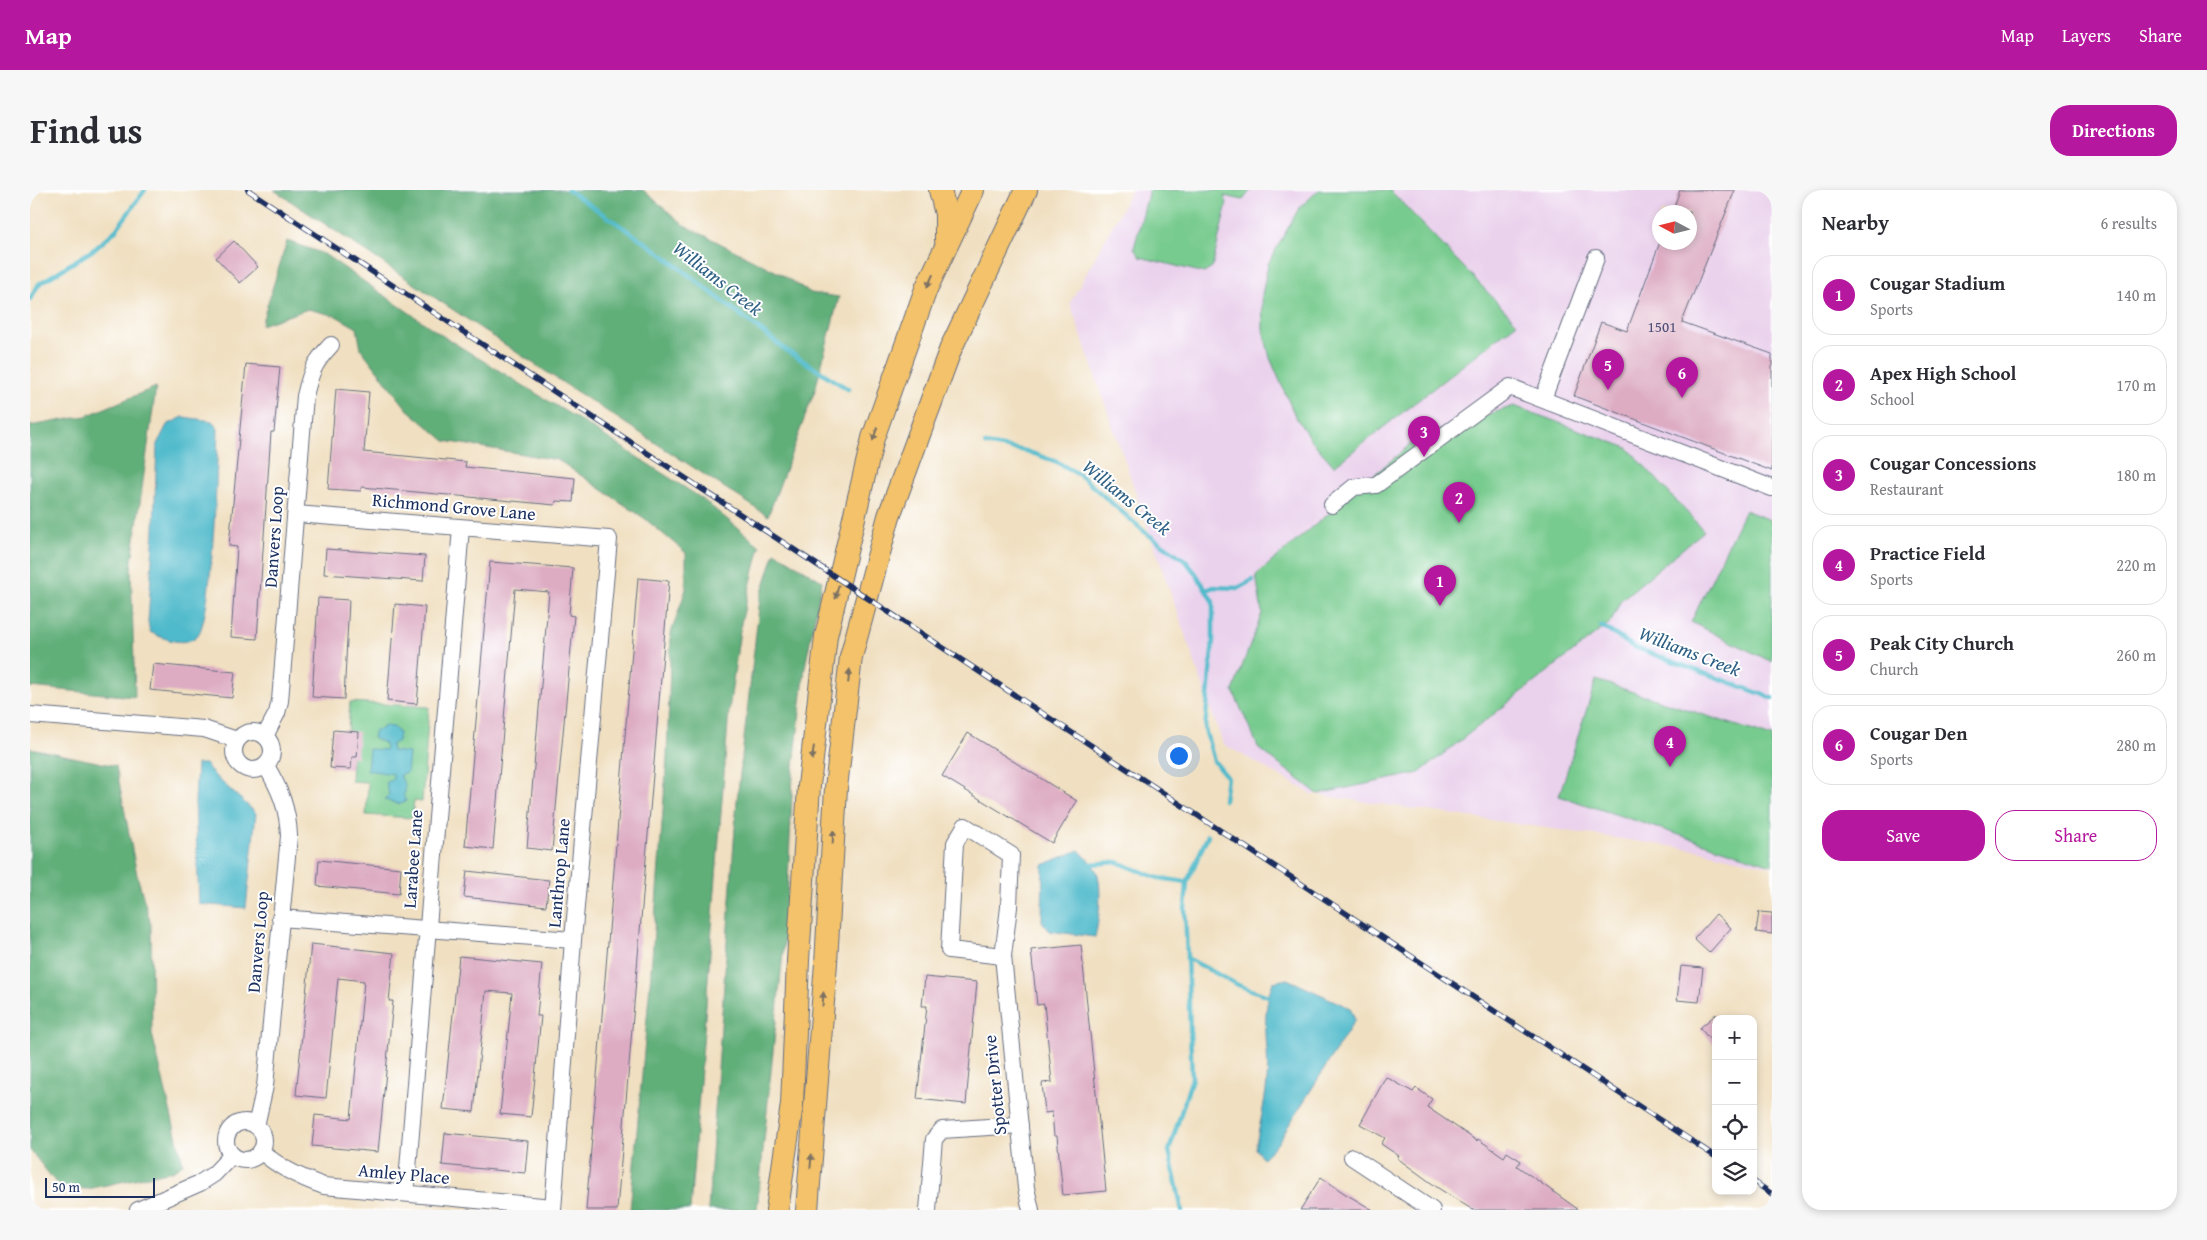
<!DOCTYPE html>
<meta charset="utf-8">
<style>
:root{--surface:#fff;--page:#f7f7f7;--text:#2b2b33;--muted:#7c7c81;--line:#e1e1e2;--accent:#b5179e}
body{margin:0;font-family:"Gentium Book Plus",serif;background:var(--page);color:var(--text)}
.controls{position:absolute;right:15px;bottom:15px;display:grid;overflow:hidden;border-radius:10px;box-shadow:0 2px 8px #0003}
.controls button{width:45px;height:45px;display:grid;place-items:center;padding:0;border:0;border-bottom:1px solid var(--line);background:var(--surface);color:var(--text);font:25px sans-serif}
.compass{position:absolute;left:1622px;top:15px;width:45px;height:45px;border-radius:50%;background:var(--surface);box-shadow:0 2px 8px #0003;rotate:277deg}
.scale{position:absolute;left:15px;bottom:12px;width:110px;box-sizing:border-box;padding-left:5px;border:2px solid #1b2f5e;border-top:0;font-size:14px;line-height:18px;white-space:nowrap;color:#1b2f5e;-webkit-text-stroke:4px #fff;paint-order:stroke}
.you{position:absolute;left:1148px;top:565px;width:18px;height:18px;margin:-12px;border:4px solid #fff;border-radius:50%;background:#1a73e8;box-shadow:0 0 0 8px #1a73e833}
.badge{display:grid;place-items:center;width:32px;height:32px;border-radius:50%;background:var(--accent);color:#fff;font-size:16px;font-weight:700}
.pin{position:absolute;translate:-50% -41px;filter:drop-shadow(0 1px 2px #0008)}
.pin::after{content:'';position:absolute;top:26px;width:18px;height:15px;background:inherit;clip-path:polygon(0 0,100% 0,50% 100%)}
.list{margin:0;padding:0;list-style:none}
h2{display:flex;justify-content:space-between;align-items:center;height:65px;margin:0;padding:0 20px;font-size:21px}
h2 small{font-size:16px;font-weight:400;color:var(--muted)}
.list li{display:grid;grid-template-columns:32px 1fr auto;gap:15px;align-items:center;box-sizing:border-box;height:80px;margin:0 10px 10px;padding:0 10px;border:1px solid var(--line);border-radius:20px}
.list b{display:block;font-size:19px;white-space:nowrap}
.list p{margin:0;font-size:16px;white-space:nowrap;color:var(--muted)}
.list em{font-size:16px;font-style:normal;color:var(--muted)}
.actions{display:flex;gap:10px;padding:15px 20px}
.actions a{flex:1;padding:11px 0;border:1px solid var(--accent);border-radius:20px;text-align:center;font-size:18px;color:var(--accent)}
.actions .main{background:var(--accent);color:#fff}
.icon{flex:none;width:28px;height:28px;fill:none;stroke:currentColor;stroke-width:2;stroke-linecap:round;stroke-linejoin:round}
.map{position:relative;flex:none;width:1742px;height:1020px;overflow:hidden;border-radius:20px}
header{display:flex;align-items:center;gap:30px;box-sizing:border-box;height:70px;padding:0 25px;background:var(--accent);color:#fff}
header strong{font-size:24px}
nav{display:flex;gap:28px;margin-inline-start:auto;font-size:18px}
.intro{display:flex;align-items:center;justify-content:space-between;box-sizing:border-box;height:120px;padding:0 30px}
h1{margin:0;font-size:35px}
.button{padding:12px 22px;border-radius:20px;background:var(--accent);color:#fff;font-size:18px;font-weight:700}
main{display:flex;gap:30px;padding:0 30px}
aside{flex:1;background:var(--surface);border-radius:20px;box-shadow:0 2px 8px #0003}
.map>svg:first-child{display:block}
.built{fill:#ead1ec;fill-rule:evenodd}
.green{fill:#77cb8e;stroke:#497d76}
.forest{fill:#61af79;stroke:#3e6f6c}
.water{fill:#4fbacb;stroke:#357494}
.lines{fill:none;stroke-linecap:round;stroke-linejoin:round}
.stream{stroke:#4fbacb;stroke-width:4.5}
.building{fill:#ddacc3}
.minor-casing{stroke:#666d80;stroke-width:18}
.highway-casing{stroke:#666d80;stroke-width:24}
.minor{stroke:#fff;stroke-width:16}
.highway{stroke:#f3c26a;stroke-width:22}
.rail-casing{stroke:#1b2f5e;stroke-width:5.5}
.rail{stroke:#fff;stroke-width:4;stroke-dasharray:11;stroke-linecap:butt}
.oneway{fill:#7c7163}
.labels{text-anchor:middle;stroke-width:4;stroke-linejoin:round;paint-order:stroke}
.number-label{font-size:15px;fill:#4c4e77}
.street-label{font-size:18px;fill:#1b2f5e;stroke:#fff}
.water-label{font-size:19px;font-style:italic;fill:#2d6084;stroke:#fff}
</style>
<header>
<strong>Map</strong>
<nav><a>Map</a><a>Layers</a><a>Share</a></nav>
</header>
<div class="intro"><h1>Find us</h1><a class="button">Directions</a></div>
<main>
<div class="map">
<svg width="1742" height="1020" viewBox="0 0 1742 1020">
<rect width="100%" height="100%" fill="#fff"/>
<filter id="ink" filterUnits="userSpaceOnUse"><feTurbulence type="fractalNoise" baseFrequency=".02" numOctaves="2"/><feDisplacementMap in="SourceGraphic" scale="10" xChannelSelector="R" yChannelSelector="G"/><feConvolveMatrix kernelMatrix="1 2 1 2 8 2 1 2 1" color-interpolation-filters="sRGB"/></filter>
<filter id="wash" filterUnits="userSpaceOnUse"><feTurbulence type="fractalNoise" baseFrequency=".0096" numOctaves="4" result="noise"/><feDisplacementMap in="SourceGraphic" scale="20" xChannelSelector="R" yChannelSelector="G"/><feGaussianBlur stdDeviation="1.12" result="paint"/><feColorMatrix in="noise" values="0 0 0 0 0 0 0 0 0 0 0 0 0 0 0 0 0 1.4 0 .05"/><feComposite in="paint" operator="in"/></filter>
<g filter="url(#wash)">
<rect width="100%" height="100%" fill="#f0dfc0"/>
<path class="built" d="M1102,0H1742V677L1667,660L1282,604L1193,554L1040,113ZM1630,22H1660V52H1630Z"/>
<g class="green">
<path d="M1119,0H1221L1213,10L1194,6L1197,13L1182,78L1174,83L1110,67L1104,58Z"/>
<path d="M1289,0H1360L1487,133L1304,276L1280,249L1265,226L1240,168L1233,140L1232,105L1238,74L1269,18Z"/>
<path d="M1484,216L1598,258L1674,341L1591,410L1581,432L1389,583L1288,604L1229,559L1203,501L1232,423L1226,385L1389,247Z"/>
<path d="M1715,320L1742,331V472L1661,432Z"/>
<path d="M1566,490L1742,547V675L1529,606Z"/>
<path d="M320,512L399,517L392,612L384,611L382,628L336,625L338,594L336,592L321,591L322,567L318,541Z"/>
</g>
<g class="forest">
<path d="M244,0H613L654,35L749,83L781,103L809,107L785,200L738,326L495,168Z"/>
<path d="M257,51L294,64L416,148L551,231L671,308L730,356L711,433L699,520L660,1020H600L620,794L637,567L641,443L656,399V363L614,328L528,270L415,251L377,219L331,159L327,138L306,126L278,119L231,135Z"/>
<path d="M126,197L101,378L105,507L0,497V236L56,226Z"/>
<path d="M745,362L792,391L775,477L763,585L756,733L727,1020H678L707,610L730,408Z"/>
<path d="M0,558L86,576L107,685L121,735L122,844L153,974L142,981L58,999L30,998L0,960Z"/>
</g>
<g class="water">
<path d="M153,227L182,231L188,239C187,270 183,431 167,446C154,458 132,448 120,442L118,432L124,338L127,254L137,235Z"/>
<path d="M354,536L364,537L369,543L368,551L361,555L362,561L379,563L377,583L371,584L370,586L375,595V603L373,605L376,611L368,614L355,610L359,604L356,593L363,589V584L337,580L339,559L355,560L356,557L354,553L343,548L345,540L352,539Z"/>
<path d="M167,574H175L184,585L226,623L216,718L169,714L165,612Z"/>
<path d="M1049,660C1055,667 1065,675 1068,685C1072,702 1069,731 1065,747L1019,741L1012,731L1013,675Z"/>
<path d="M1257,789L1320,818L1325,830L1247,954L1233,968L1225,959C1229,937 1235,914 1237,891C1240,855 1229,829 1243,792Z"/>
</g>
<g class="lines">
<g class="stream">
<path d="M538,0L625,59L756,160L818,199"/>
<path d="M0,109L9,94L66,58L86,40L115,0"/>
<path d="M955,254L996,261L1027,272L1051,286L1116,343L1155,370L1166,384L1183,412V450L1175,539L1184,571L1197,587L1194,610"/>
<path d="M1177,400L1183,397L1208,398L1223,390"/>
<path d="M1571,436L1604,457L1742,508"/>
<path d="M1061,674L1087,672L1128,688L1157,692"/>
<path d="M1157,768L1208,795L1238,806"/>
<path d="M1152,1020L1139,961L1162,888L1155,719L1157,692L1178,645"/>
</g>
</g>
<g id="blocks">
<g class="building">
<path d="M1650,0H1705L1652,132L1742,164V281L1544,206L1571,132L1597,141L1630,52H1660V22H1642Z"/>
<path d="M204,51L228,77L210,93L186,68Z"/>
<path d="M216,174L250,177L244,242H241L227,449L201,447L207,357L199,356Z"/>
<path d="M306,199L339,202L334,262L436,272L435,277L545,288L543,312L526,311L525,315L332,297L331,301L298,299Z"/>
<path d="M296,359L395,366L393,391L294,384Z"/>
<path d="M460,372L543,378L539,425L544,426L522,661L497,658L519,402L485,399L463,659L435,656Z"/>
<path d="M608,388L639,391L587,1020H556Z"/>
<path d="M288,408L319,410L314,509L282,507Z"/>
<path d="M365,414L395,417L387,514L357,511Z"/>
<path d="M123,474L205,482L202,508L120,500Z"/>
<path d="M303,540L329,542L327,567H322L321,579L300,578Z"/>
<path d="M938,543L1047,611L1022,653L912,586Z"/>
<path d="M289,670L371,678L369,704L287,696Z"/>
<path d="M437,681L519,690L516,716L434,707Z"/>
<path d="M1729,722L1742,723V744L1726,742Z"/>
<path d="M1686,724L1701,738L1679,763L1664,749Z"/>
<path d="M281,754L364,763L359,811H363L348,962L282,956L285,925L321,929L334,791L308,788L296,908L266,905Z"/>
<path d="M1051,755L1076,1001L1033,1005L1027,946H1024L1022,922L1015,923L1012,893L1022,892L1014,814L1007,815L1001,760Z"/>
<path d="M429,766L512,774L507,826H511L501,927L470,924L482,803L456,801L444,922L413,919Z"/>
<path d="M1651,776L1673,778L1669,812L1647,810Z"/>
<path d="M895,787L947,792L936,914L887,909L897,816H892Z"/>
<path d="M1686,824V857L1670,838Z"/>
<path d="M1356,887L1383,902L1386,898L1402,909L1397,917L1447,951L1448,949L1474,967L1477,962L1491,971L1487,976L1549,1020H1443L1408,998L1367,968L1369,966L1351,954L1355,948L1330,934Z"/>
<path d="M415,943L498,951L495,983L412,975Z"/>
<path d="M1291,987L1314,1003L1343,1020H1270Z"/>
</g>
</g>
</g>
<g filter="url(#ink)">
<use href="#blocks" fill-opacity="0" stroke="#666d80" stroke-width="1"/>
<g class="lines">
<defs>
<g id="minor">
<path d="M1513,209L1566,68"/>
<path d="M1302,315L1324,297L1346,295L1480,197L1742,298"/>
<path d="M266,324L579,349L543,750L523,1020"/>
<path d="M0,525L174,539L207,550"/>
<circle cx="223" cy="561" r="19"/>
<path d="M235,546L247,523L250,511L275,206C281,181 284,173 301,155"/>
<path d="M250,728L543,750"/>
<path d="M973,766L919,760L925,653L935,636L981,665L979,717L973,766L996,998L1001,1020"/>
<circle cx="215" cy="951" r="19"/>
<path d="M226,936L235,896L259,646C258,619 250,599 236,576"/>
<path d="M231,961C249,978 271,988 294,996L523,1017"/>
<path d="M1322,967L1402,1020"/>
<path d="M376,1003L431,338"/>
<path d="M108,1020L170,993L184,984L202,965"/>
<path d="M898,1020L904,949L912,940L990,935"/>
</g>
<g id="highway">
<path d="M910,0L916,24V50"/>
<path d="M747,1020L762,914L768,771L779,596L796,446L843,248L896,99L943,0"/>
<path d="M777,1020L796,773L806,598L821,467L859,326L921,158L996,0"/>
</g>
</defs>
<use href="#minor" class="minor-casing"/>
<use href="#highway" class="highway-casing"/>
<use href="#minor" class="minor"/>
<use href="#highway" class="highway"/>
<defs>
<g id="rail">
<path d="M218,0L1686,967"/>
<path d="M1723,991L1742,1004"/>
</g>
</defs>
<use href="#rail" class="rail-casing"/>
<use href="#rail" class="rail"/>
</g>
<defs><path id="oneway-solid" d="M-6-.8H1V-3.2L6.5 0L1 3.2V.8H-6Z" transform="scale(1.25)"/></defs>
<g class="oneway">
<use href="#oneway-solid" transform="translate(900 91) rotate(115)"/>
<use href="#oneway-solid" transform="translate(845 244) rotate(108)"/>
<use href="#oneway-solid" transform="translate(807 402) rotate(103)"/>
<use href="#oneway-solid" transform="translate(819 486) rotate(-83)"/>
<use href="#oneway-solid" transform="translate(783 563) rotate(97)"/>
<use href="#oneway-solid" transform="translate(803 647) rotate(-87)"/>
<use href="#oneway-solid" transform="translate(793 809) rotate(-86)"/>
<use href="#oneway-solid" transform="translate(781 971) rotate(-85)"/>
</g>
</g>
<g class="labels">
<g class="number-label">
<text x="1632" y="142">1501</text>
</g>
<g class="street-label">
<text transform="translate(424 317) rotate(5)" y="6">Richmond Grove Lane</text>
<text transform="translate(244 347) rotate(-86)" y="6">Danvers Loop</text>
<text transform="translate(383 669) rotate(-86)" y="6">Larabee Lane</text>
<text transform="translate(529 683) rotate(-85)" y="6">Lanthrop Lane</text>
<text transform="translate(228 752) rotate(-85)" y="6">Danvers Loop</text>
<text transform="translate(965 895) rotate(-96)" y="6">Spotter Drive</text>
<text transform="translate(374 984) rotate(5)" y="6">Amley Place</text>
</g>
<g class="water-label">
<text transform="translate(688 88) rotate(38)" y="7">Williams Creek</text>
<text transform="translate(1097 307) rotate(39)" y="7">Williams Creek</text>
<text transform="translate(1660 461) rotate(21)" y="7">Williams Creek</text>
</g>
</g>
</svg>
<div class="controls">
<button>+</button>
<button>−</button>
<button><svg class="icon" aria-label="locate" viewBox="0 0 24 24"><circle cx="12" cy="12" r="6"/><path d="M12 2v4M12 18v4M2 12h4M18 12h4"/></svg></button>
<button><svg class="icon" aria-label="layers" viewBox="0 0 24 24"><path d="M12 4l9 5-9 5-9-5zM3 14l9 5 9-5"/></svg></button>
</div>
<svg class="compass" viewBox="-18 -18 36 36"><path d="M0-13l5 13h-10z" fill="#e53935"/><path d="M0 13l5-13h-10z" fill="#7c7c81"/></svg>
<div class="scale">50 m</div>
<div class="you"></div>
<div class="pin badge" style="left:1410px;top:416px">1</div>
<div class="pin badge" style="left:1429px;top:333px">2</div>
<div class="pin badge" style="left:1394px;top:267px">3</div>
<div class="pin badge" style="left:1640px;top:577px">4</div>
<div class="pin badge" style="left:1578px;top:200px">5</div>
<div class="pin badge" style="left:1652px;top:208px">6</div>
</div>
<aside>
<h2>Nearby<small>6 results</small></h2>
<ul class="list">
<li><span class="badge">1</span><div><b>Cougar Stadium</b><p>Sports</p></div><em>140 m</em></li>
<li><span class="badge">2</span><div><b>Apex High School</b><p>School</p></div><em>170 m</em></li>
<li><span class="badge">3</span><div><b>Cougar Concessions</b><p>Restaurant</p></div><em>180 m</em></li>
<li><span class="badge">4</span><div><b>Practice Field</b><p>Sports</p></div><em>220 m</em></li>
<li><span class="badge">5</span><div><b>Peak City Church</b><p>Church</p></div><em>260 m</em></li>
<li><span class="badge">6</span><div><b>Cougar Den</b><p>Sports</p></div><em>280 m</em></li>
</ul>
<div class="actions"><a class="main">Save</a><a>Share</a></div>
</aside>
</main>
